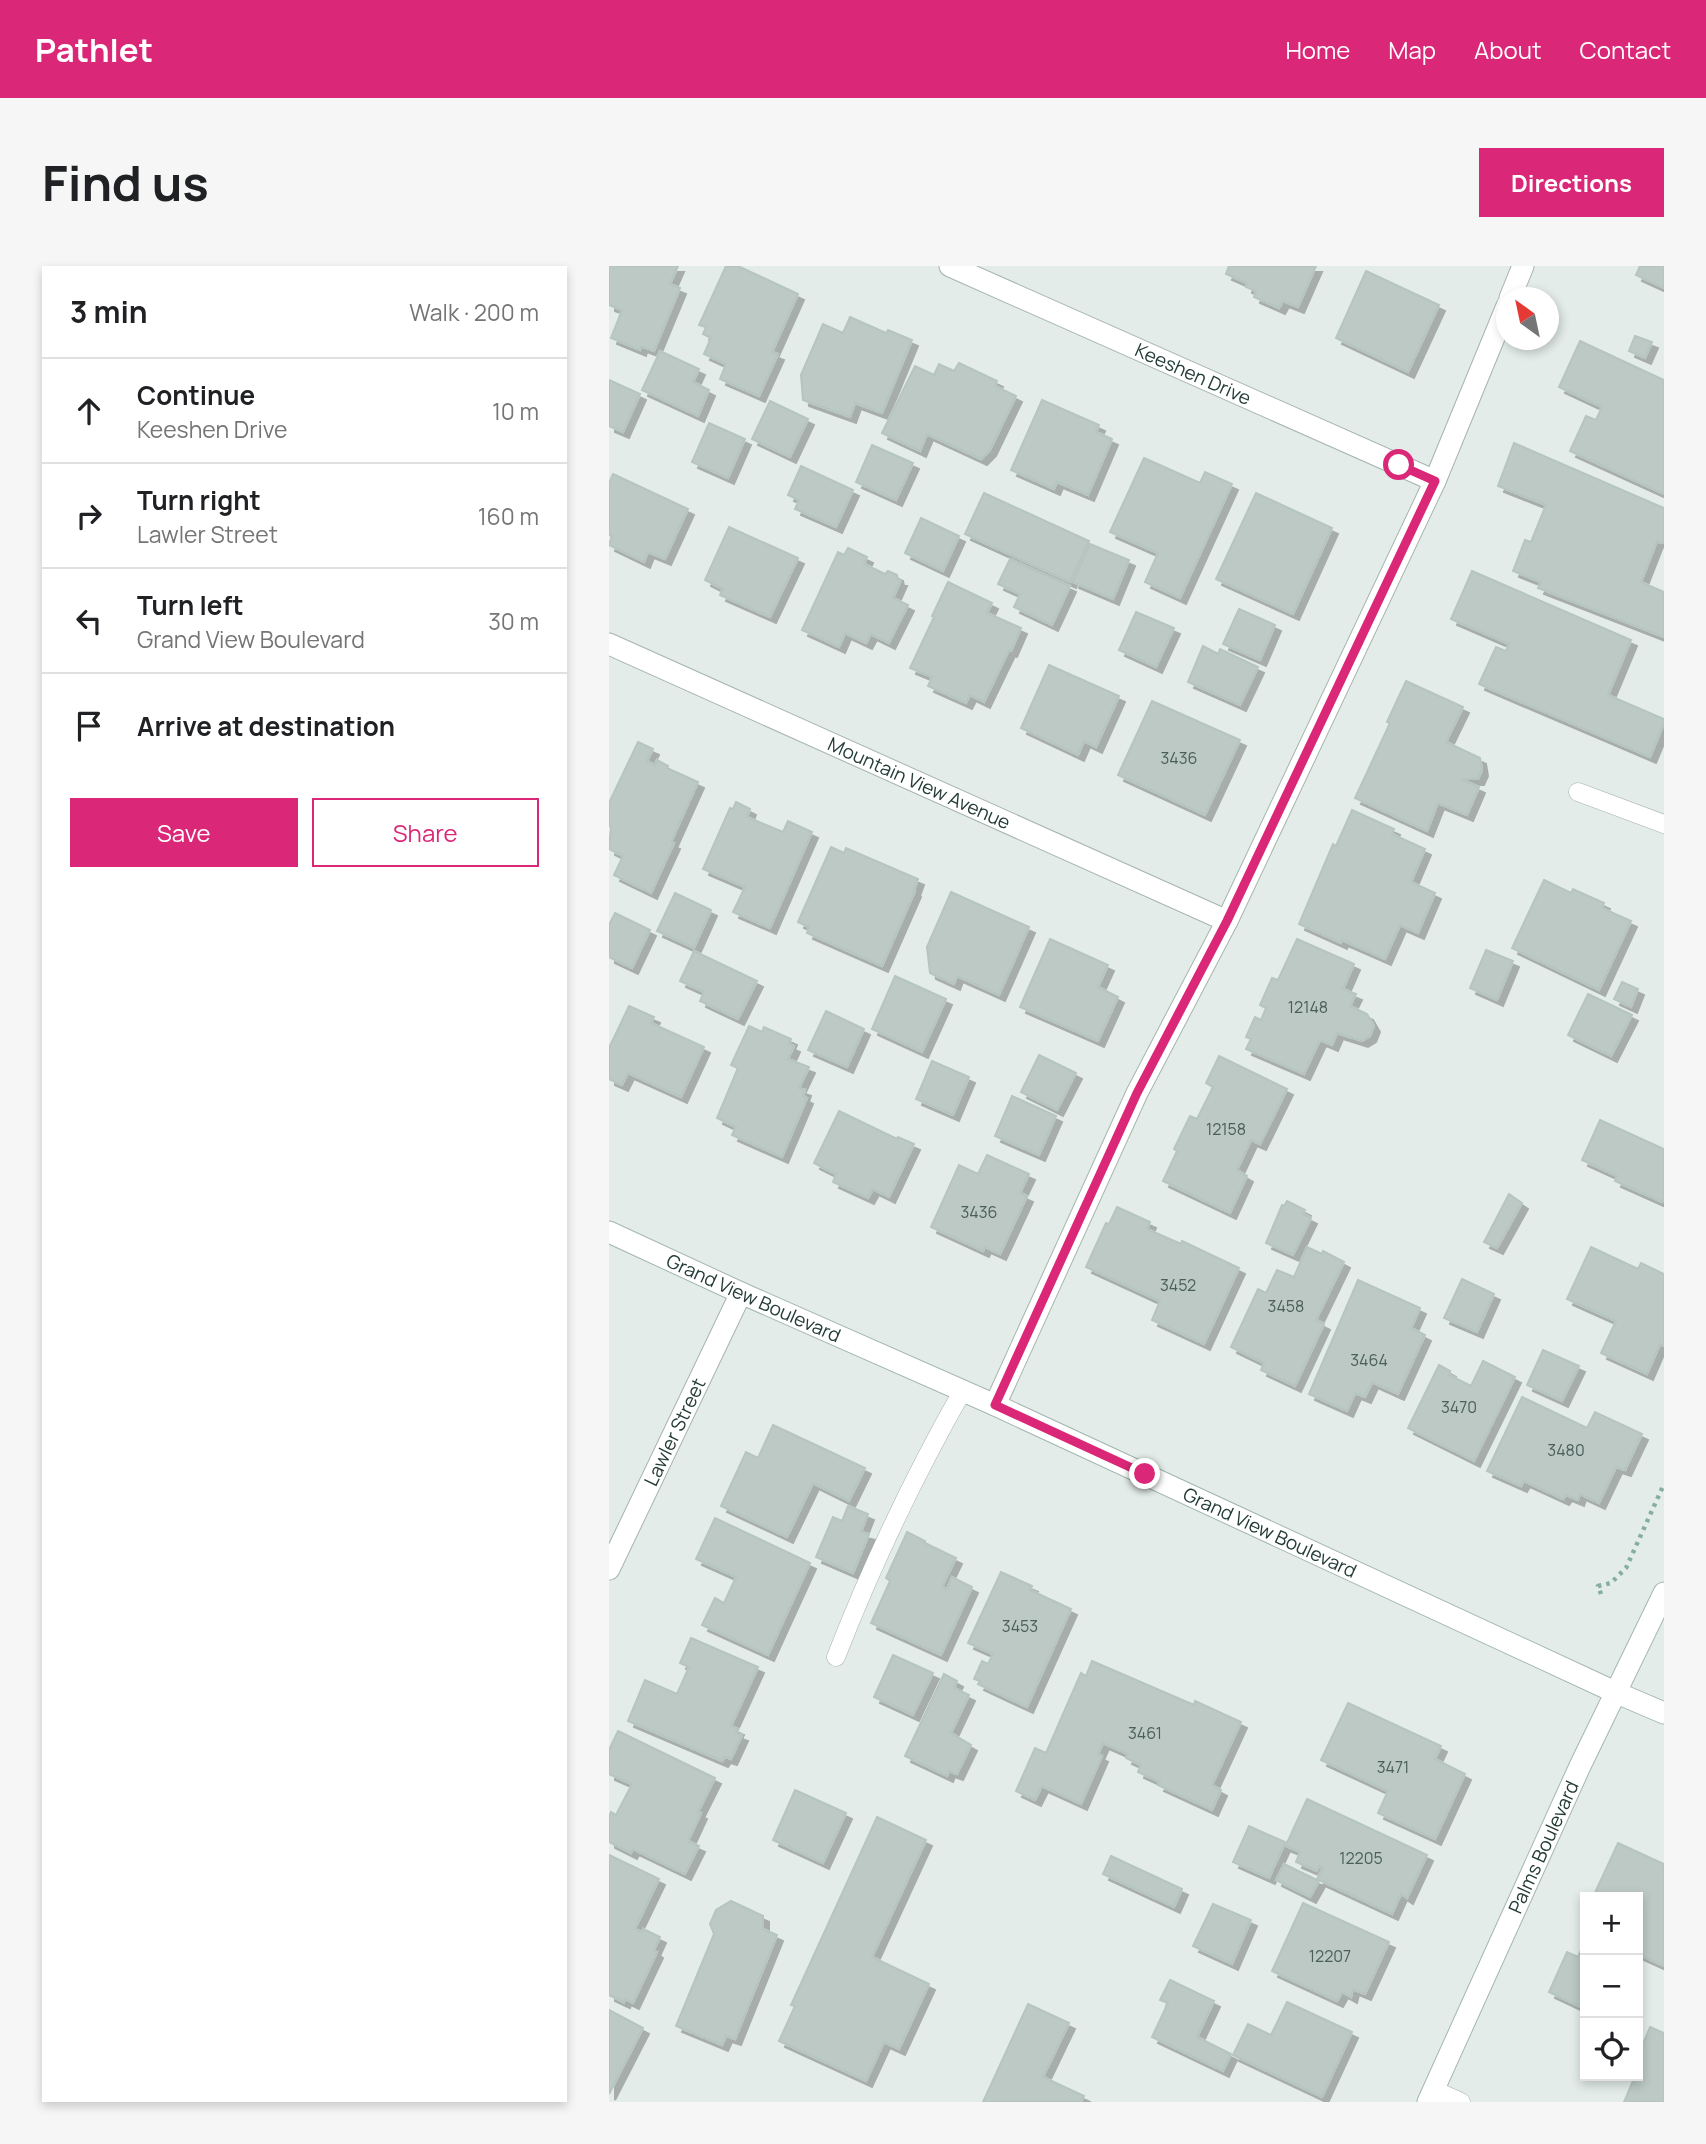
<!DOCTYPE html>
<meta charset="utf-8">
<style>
:root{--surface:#fff;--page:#f6f6f6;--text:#202124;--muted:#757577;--line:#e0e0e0;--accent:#db2777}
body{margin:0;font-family:Manrope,sans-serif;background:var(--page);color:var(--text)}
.controls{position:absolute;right:21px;bottom:21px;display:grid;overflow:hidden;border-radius:0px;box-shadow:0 4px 10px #0003}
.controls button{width:63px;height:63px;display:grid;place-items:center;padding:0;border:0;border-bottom:2px solid var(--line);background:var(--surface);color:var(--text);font:35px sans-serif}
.compass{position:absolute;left:887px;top:21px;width:63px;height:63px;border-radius:50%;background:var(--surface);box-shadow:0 4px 10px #0003;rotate:327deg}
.stop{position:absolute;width:21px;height:21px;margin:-16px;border:5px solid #db2777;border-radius:50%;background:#fff}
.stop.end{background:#db2777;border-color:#fff;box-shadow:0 2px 7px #0008}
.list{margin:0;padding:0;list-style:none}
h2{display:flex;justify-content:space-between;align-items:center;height:91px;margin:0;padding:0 28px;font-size:30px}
h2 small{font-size:23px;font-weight:400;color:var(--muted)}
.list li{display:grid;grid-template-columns:46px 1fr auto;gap:21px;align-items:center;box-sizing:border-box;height:105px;padding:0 28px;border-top:2px solid var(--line)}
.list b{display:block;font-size:26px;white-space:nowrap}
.list p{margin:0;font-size:23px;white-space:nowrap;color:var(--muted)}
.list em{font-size:23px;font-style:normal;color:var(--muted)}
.actions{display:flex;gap:14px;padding:21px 28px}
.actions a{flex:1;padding:16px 0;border:2px solid var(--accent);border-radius:0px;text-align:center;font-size:24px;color:var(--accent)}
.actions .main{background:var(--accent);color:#fff}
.icon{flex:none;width:38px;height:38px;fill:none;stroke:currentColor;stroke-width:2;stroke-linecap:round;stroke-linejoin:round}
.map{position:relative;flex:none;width:1055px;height:1836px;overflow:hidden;border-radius:0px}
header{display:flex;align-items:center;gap:42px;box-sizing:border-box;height:98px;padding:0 35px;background:var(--accent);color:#fff}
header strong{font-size:33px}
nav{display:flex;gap:38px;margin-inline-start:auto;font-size:24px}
.intro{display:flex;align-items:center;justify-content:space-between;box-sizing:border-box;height:168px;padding:0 42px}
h1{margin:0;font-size:49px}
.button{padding:18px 32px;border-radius:0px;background:var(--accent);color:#fff;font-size:24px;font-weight:700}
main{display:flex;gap:42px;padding:0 42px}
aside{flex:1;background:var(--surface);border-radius:0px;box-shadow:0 4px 10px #0003}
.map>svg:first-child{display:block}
.building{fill:#bcc9c5;stroke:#b6c5c0;stroke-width:2;filter:url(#shadow)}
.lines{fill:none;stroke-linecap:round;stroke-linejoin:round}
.lane-casing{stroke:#a6b4af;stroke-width:19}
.street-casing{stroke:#a6b4af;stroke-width:23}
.secondary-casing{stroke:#a3b7b0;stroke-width:23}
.path{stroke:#86ada2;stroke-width:4.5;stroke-dasharray:3.5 5;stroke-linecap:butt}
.lane{stroke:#fff;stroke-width:18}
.street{stroke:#fff;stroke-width:21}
.secondary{stroke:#fff;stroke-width:21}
.route{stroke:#db2777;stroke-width:9}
.labels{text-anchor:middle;stroke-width:5;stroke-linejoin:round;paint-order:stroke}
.number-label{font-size:16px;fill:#4a5f5a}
.street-label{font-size:19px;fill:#243c37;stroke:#f4f9f6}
</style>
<header>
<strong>Pathlet</strong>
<nav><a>Home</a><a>Map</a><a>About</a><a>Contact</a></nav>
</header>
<div class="intro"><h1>Find us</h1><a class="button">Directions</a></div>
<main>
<aside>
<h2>3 min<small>Walk · 200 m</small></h2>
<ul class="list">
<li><svg class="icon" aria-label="ahead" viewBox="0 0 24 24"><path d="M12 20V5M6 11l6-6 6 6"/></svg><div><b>Continue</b><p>Keeshen Drive</p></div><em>10 m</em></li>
<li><svg class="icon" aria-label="right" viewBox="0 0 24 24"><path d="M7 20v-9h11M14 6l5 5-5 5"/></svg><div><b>Turn right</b><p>Lawler Street</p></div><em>160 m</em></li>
<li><svg class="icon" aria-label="left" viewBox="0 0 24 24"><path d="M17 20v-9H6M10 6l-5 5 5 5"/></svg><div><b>Turn left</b><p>Grand View Boulevard</p></div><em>30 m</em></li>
<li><svg class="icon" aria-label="arrive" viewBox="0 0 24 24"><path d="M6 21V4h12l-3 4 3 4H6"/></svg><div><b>Arrive at destination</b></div></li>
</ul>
<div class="actions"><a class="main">Save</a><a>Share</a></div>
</aside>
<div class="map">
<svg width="1055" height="1836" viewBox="0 0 1055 1836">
<defs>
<filter id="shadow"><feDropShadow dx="6" dy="6" stdDeviation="0" flood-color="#0004"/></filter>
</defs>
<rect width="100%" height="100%" fill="#e3ece8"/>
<g class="building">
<path d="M0,0H69L61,18L71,22L45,85L32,80L31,84L2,72L13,44L0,39Z"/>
<path d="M117,0H129L189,28L163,86L169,88L150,130L111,113L117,98L95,88L102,72L94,68L97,61L90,59Z"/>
<path d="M620,0H707L689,41L674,35L670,42L645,31L647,25L637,21L638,17L617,8Z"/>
<path d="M1031,0H1055V22L1027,9Z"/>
<path d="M757,5L830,39L799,106L727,72Z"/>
<path d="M241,51L277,67L279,64L303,74L273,147L246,137L241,151L194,134L192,109L214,58L234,67Z"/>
<path d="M1026,70L1043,76L1036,92L1020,85Z"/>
<path d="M971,75L1055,114V228L961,185L977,150L987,154L993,141L950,121Z"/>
<path d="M51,85L90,103L84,116L100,124L89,150L33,124Z"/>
<path d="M350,97L388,115L386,120L407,130L381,184L372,193L318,168L311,185L273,167L306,100L325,109L330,98L345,105Z"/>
<path d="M0,114L31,128L14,166L0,160Z"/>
<path d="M433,134L490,159L487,166L503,173L479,229L448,216L445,223L402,204Z"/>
<path d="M161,135L199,153L181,191L143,173Z"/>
<path d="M100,157L136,173L119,212L83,196Z"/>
<path d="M905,177L1055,242V276L1051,277L1048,275L1032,316L1055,326V371L929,322L932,316L904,305L916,274L922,276L937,239L889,220Z"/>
<path d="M263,179L304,197L287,234L247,216Z"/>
<path d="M535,192L591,217L596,206L623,218L571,332L536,316L549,287L501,266Z"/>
<path d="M192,200L244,224L227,261L186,243L190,234L179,229Z"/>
<path d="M4,208L79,243L56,293L39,286L35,296L0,279L3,270L0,269V217Z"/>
<path d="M375,227L480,275L461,316L356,268Z"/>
<path d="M647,227L723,262L684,348L607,313Z"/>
<path d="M312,252L350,270L334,305L296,287Z"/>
<path d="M120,261L189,292L161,351L111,329L114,323L96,314Z"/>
<path d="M481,278L520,294L504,333L464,316Z"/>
<path d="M239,282L258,291L255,298L276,308L279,305L288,309L289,314H292L284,332L299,339L280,377L262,368L257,377L236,367L230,381L193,364L229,286L235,289Z"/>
<path d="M401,293L461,320L443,359L405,341L411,328L389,318Z"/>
<path d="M863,305L1022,374L999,429L1055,453V457L1041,491L870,418L887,381L897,385L900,378L842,353Z"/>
<path d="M339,316L383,337L378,347L412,362L402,385L400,384L375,436L361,429L357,437L319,420L323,411L301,402L325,351L323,350Z"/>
<path d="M630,343L666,359L651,394L614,378Z"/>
<path d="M527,346L565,362L547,401L510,384Z"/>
<path d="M594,380L609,388L611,383L649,401L631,439L579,416Z"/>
<path d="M440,399L510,430L487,481L475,475L469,489L412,462Z"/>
<path d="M797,415L854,441L837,476L871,492L873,504L869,513H852L870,521L858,549L829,537L818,565L746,532L781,457L778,456Z"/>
<path d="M543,435L631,474L596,549L509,509Z"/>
<path d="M29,476L44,483L38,495L46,499L48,494L59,500L58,502L89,516L62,576L65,577L42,627L5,609L14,590L0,583L2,561L0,560V537Z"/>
<path d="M127,536L141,543L138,551L174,566L179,555L203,566L161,662L124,646L136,621L94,603L121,542L124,543Z"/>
<path d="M743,544L785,563L783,568L816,583L802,616L826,627L809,667L791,659L776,693L733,674L732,677L690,658L724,578L727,580Z"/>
<path d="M222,581L235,587L237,582L309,613L305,624L306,625L273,700L198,667L200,661L189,656Z"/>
<path d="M935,614L962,627L964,623L995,637L993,642L1022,655L990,724L903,682Z"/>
<path d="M342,626L420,661L390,729L348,710L345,718L321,707L318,681Z"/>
<path d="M66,627L102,644L85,682L48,665Z"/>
<path d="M6,647L41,664L23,702L0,691V659Z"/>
<path d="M441,673L499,699L489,721L509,731L489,775L411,741Z"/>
<path d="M688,673L745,698L734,723L747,728L741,740L758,748L765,760L761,770L753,775L728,767L723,779L711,774L695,808L637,783L642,773L637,771L646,751L652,754L657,742L651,739L663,712L669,714Z"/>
<path d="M877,684L904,695L888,734L861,722Z"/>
<path d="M85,685L148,715L129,753L91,735L95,726L71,715Z"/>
<path d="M286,710L337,733L313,786L263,763Z"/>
<path d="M1013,716L1029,723L1022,741L1005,733Z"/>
<path d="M979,728L1023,749L1002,790L959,769Z"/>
<path d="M20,740L45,751L42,757L95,781L72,831L19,807L13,819L0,813V782Z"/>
<path d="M217,745L255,763L238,801L199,784Z"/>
<path d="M140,760L153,766L155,761L182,773L180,778L185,780L179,793L200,801L190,822L196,824L194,830L198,832L173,891L123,869L127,861L108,852L129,802L122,799Z"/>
<path d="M430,789L467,807L448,844L412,826Z"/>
<path d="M610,790L678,823L651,878L642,874L628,904L638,910L621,947L554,915L568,885L565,883L581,850L588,853L604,821L597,817Z"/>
<path d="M323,795L360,811L344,849L307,833Z"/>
<path d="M403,830L447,850L430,889L386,870Z"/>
<path d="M230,845L288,873L289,871L305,878L280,931L264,923L259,932L224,916L227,908L205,897Z"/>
<path d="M991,854L1055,883V933L1053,936L1006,915L1008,910L973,894Z"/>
<path d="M378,889L420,908L411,927L418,930L391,988L376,981L374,985L322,961L350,899L369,908Z"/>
<path d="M900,928L913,937L888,982L875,976Z"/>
<path d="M678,935L696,944L694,948L702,952L684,989L657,977L673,939L675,940Z"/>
<path d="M508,941L541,956L538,963L572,978L573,975L630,1002L595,1078L543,1054L551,1035L477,1001L497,957L500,958Z"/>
<path d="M698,981L713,988L714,985L735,996L707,1054L715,1058L686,1120L652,1104L655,1097L622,1081L649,1023L657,1027L668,1004L685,1011Z"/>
<path d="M982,981L1029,1003L1032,997L1055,1008V1080L1051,1078L1038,1108L992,1087L1007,1055L958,1033Z"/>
<path d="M853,1013L885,1028L868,1066L835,1052Z"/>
<path d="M749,1014L811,1042L802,1062L816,1069L789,1128L763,1116L756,1131L746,1127L738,1145L700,1128Z"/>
<path d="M934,1084L970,1100L953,1135L918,1119Z"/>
<path d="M874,1095L906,1111L865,1195L799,1162L830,1099L841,1105L840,1109L862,1120Z"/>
<path d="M913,1131L978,1162L986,1146L1033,1168L1016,1204L1007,1201L990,1237L971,1228L969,1234L957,1229L954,1233L915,1215L912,1220L878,1205Z"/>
<path d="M164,1159L256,1202L240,1235L204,1217L178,1271L112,1240L137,1186L149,1192Z"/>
<path d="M239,1240L259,1248L252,1266L260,1268L244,1307L207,1291L224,1251L233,1255Z"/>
<path d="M106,1252L201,1297L159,1389L93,1359L106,1332L115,1337L127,1311L87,1293Z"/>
<path d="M298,1266L316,1275V1277L347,1292L333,1321L338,1323L343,1311L363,1321L332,1389L262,1357L281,1315L277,1312Z"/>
<path d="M392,1306L423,1320L421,1324L462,1343L418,1441L369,1418L371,1415L365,1413L373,1395L379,1398L384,1388L359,1377Z"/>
<path d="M82,1372L149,1401L122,1460L129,1463L127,1467L133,1469L122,1493L116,1491L113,1495L19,1455L36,1414L68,1428L80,1401L71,1397Z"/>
<path d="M284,1389L324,1407L304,1449L265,1431Z"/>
<path d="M483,1395L585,1439L586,1435L632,1456L603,1519L612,1524L603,1544L549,1519L551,1516L529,1506L532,1499L517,1492L519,1488L494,1477L489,1488L493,1490L472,1538L433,1520L426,1534L407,1525L426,1482L437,1487L472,1407L477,1410Z"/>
<path d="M335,1408L348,1415L345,1422L360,1429L342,1467L362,1479L348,1508L340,1505L338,1510L296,1490Z"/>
<path d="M739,1437L832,1480L826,1493L856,1508L826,1573L769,1547L779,1525L712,1494Z"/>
<path d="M9,1465L106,1512L89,1546L92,1547L79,1575L90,1580L76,1608L24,1583L22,1587L0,1576V1551L2,1546L7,1549L23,1518L0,1508V1484Z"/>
<path d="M186,1524L237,1547L214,1597L164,1574Z"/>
<path d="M698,1533L818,1589L798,1632L792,1628L783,1648L708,1613L714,1602L710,1600L708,1605L687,1596L691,1586L675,1579L660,1612L624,1596L640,1560L678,1577Z"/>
<path d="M268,1551L317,1574L263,1691L320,1718L290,1783L275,1776L257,1815L170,1775L186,1740L182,1739Z"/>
<path d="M1009,1577L1055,1598V1700L1029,1688V1631H984Z"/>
<path d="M0,1589L50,1613L26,1663L33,1666L34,1663L51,1671L45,1684L48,1686L24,1737L16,1733L15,1736L0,1729Z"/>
<path d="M502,1590L573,1623L565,1641L494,1608Z"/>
<path d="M675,1598L710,1615L701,1631L667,1614Z"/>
<path d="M122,1635L154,1650V1663L168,1669L126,1773L117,1770L113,1779L67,1760L105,1668L101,1658L107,1644Z"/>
<path d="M694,1637L780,1676L756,1728L744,1723L742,1731L733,1726L728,1735L663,1705Z"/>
<path d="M604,1638L642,1654L623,1698L584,1680Z"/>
<path d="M976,1675V1743L940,1726L958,1686L969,1691Z"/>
<path d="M561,1714L605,1735L588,1771L622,1788L614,1805L543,1771L559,1737L551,1734Z"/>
<path d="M678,1736L743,1766L713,1831L624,1789L639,1758L662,1769Z"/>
<path d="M419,1738L460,1757L434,1811L475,1830L472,1836H374Z"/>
<path d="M0,1744L34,1762L0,1828Z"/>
<path d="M1041,1761L1055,1767V1836H1015L1026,1810H1029V1790Z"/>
</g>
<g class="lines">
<defs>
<g id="lane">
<path d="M969,526L1055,558"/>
<path d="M227,1391C263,1299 305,1210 354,1124"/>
<path d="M825,1824L852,1836"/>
</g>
<g id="street">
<path id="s1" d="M341,0L826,215"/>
<path d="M901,32L914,0"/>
<path id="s2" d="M0,378L618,655"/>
<path d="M386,1139L528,827L618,655L826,215L898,40"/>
<path id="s3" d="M0,1303L132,1027"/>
</g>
<g id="secondary">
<path id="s4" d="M0,966L132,1027L386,1139L1008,1427L1055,1447"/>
<path id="s5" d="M819,1836L971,1500L1055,1327"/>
</g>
</defs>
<use href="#lane" class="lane-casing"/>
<use href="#street" class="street-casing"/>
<use href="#secondary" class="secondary-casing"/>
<path class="path" d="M992,1328L989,1320L1002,1317L1017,1302L1055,1218"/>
<use href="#lane" class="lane"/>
<use href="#street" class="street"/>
<use href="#secondary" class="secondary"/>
</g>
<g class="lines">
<path class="route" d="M536,1208L386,1139L528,827L618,655L826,215L790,199"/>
</g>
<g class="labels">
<g class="number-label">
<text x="570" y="498">3436</text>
<text x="699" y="747">12148</text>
<text x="617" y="869">12158</text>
<text x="370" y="952">3436</text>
<text x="569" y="1025">3452</text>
<text x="677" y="1046">3458</text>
<text x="760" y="1100">3464</text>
<text x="850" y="1147">3470</text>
<text x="957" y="1190">3480</text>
<text x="411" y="1366">3453</text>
<text x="536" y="1473">3461</text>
<text x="784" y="1507">3471</text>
<text x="752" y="1598">12205</text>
<text x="721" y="1696">12207</text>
</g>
<g class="street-label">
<text dy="7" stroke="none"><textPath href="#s1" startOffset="266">Keeshen Drive</textPath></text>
<text dy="7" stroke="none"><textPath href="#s2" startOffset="340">Mountain View Avenue</textPath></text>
<text dy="7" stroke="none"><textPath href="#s4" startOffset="159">Grand View Boulevard</textPath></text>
<text dy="7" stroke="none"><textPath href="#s3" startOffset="152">Lawler Street</textPath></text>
<text dy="7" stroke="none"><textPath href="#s4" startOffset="726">Grand View Boulevard</textPath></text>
<text dy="7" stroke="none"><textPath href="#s5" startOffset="280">Palms Boulevard</textPath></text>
</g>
</g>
</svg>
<div class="controls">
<button>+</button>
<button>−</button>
<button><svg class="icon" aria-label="locate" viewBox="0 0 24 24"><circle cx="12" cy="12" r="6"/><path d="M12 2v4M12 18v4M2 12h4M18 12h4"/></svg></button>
</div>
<svg class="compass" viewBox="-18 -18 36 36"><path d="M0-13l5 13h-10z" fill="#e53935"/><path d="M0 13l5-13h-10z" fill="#757577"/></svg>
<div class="stop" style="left:790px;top:199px"></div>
<div class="stop end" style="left:536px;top:1208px"></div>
</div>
</main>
